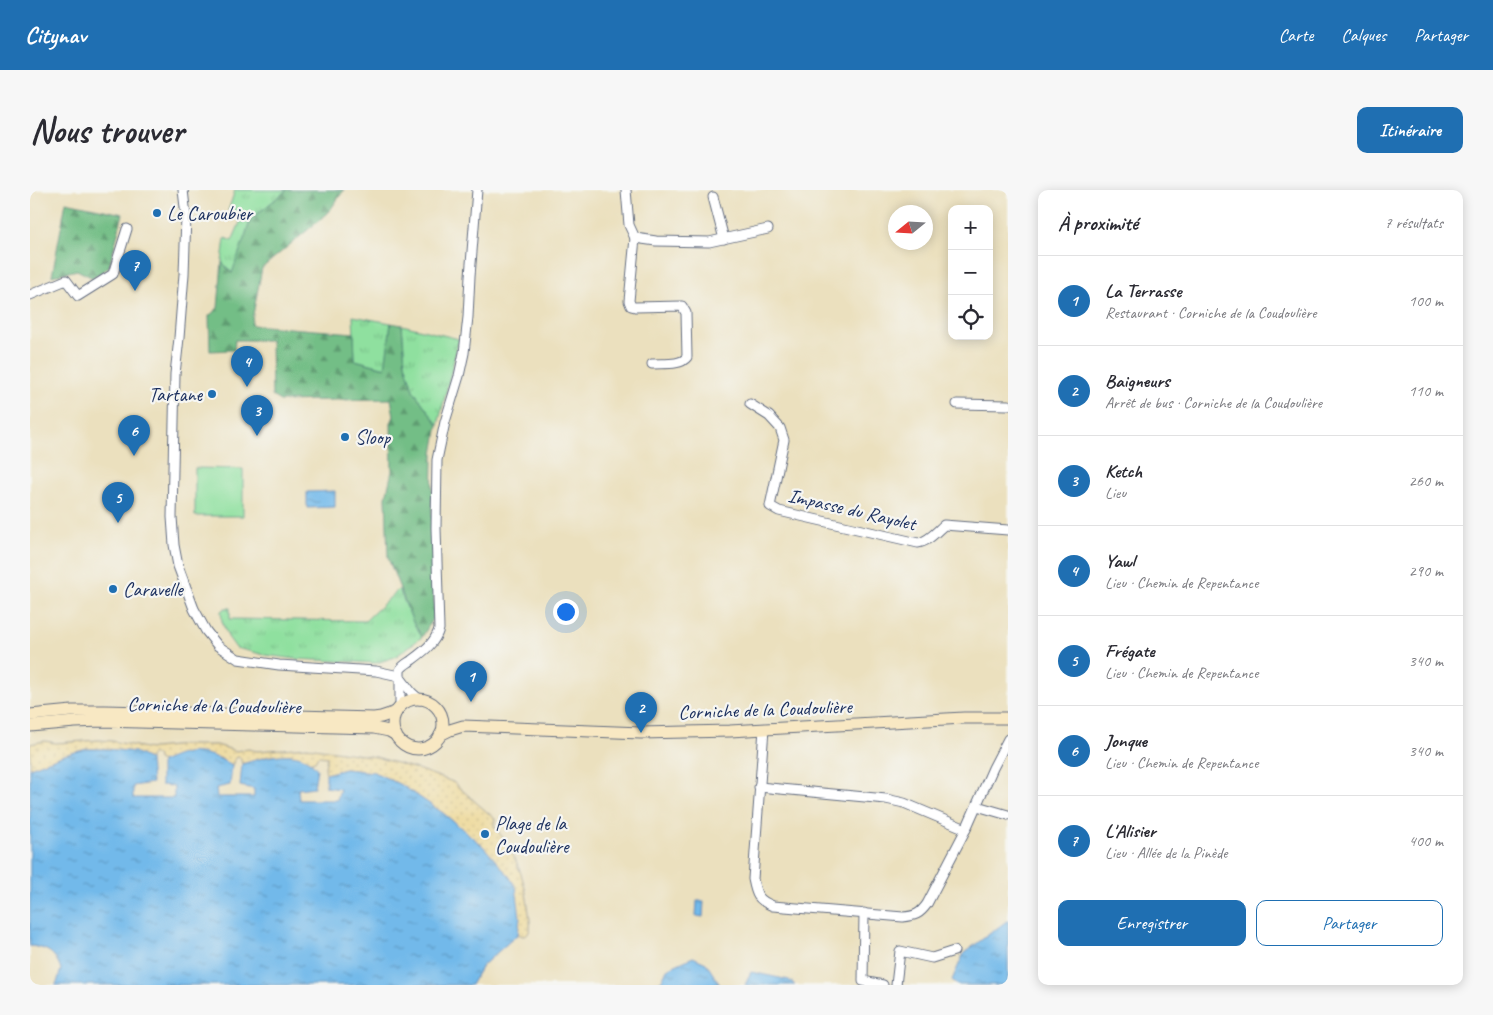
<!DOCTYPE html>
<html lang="fr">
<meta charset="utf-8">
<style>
:root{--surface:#fff;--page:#f7f7f7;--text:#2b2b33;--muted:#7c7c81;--line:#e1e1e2;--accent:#1f6fb2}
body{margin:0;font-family:Caveat,sans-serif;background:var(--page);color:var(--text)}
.controls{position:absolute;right:15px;top:15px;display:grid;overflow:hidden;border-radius:10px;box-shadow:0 2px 12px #0003}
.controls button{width:45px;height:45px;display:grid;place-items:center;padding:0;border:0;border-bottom:1px solid var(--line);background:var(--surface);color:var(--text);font:25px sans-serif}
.compass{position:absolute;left:858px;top:15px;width:45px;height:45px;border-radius:50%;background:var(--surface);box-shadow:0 2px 12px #0003;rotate:252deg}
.you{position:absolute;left:535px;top:421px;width:18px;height:18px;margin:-12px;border:4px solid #fff;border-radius:50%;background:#1a73e8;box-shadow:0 0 0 8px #1a73e833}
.badge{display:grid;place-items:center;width:32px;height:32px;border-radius:50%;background:var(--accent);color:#fff;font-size:16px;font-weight:700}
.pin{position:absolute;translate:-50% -41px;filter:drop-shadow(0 1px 2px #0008)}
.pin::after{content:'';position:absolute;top:26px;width:18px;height:15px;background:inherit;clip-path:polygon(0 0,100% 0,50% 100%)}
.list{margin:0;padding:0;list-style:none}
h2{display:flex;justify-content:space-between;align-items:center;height:65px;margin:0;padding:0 20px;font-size:21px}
h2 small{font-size:16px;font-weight:400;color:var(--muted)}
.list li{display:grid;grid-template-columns:32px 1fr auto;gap:15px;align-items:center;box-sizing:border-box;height:90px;padding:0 20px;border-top:1px solid var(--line)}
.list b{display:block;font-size:19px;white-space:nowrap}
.list p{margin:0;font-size:16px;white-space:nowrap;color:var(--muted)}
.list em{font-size:16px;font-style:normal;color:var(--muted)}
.actions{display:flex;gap:10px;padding:15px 20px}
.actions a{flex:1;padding:11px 0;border:1px solid var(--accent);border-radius:10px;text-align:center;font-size:18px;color:var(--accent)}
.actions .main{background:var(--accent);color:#fff}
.icon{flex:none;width:28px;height:28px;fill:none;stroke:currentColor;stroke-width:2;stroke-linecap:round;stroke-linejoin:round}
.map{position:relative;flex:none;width:978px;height:795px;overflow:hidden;border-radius:10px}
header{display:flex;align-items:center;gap:30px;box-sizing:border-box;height:70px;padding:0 25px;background:var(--accent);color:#fff}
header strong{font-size:24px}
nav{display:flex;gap:28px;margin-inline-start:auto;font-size:18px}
.intro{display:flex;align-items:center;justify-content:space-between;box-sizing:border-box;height:120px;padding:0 30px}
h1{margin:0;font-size:35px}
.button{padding:12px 22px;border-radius:10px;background:var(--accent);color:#fff;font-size:18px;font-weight:700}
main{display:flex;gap:30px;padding:0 30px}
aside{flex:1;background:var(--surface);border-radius:10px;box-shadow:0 2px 12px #0003}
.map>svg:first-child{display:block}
.grass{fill:url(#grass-tufts);stroke:#55887e}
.forest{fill:url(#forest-firs);stroke:#477672}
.sand{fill:url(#sand-dots);stroke:#84847e}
.park{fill:#8fe09f;stroke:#55887e}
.water{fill:url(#water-ripples);stroke:#4674a4}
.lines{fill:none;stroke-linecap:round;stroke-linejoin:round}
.street-casing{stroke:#646d80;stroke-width:11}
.secondary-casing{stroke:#646d80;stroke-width:13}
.street{stroke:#fff;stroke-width:9}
.secondary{stroke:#f8e8c3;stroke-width:11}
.poi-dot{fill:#1f6fb2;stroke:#f6f6f2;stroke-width:2}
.labels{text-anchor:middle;stroke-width:4.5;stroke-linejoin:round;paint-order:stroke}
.poi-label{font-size:20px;fill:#1b2f5e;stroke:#f6f6f2;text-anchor:start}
.street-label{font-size:20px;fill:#1b2f5e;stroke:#f6f6f2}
</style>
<header>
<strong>Citynav</strong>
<nav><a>Carte</a><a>Calques</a><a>Partager</a></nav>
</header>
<div class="intro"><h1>Nous trouver</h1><a class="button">Itinéraire</a></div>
<main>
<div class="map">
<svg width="978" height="795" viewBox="0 0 978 795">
<defs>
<pattern id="grass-tufts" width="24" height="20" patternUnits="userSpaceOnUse" patternTransform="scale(1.25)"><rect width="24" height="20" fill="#8fe09f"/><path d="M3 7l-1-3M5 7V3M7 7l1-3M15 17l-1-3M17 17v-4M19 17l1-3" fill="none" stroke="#7bc08b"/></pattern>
<pattern id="forest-firs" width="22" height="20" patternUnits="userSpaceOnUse" patternTransform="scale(1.25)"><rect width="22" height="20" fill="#73be86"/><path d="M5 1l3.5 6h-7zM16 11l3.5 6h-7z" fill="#5e9b71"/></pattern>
<pattern id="sand-dots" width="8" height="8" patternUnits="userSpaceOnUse" patternTransform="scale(1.25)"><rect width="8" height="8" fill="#eeda9e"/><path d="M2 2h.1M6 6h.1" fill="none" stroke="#ccbb8a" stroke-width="1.8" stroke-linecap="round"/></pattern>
<pattern id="water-ripples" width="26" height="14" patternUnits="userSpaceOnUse" patternTransform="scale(1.25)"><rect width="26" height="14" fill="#72b9ea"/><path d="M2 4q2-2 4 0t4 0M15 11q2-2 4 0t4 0" fill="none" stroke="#5d97c1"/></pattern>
</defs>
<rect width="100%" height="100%" fill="#f6f6f2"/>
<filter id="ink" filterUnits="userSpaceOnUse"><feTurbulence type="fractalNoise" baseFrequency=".02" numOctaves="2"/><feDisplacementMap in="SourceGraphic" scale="10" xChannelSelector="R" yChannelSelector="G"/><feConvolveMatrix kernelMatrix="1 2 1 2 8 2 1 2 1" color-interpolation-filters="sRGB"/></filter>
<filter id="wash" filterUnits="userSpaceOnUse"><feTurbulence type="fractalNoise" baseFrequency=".0096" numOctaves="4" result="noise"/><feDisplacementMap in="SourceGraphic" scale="20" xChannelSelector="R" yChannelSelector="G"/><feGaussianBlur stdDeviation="1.12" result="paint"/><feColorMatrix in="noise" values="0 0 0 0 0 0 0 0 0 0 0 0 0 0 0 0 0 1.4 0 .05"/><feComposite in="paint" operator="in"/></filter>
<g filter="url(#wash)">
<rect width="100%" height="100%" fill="#ebe0be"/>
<g class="grass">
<path d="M205,0H257L221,29L202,84L192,72L195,48L202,51L212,28L198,21Z"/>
<path d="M323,126L361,133L356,178L325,170Z"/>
<path d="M372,135L429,149L408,235L383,200L375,173Z"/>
<path d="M369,399L383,432L392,447L365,467L346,473L265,469L235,465L206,458L198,447L192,431L191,421L195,418H200V429L335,431Z"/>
</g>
<g class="forest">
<path d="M257,0H314L298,23L232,78L221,135L324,143L325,170L355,178L361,133L372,135L375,173L383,200L408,235L403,264L402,319L404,413L403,429L392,447L383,432L358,368L356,307L362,281L361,233L364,226L361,209L250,211L242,206L241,150H205L204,160L180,161L179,126L188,118L192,72L202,83L221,29Z"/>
<path d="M36,12L93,24L79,77L63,88L47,80L22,86Z"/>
</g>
<path class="sand" d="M69,550L82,551L120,559L123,558L155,555H187L206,561L218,559L227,561L277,557L346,567L390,580L423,592L465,629L464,636C484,661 494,684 498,716C499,724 501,732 500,740L497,745L493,746L488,744L490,727L453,656L413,623L373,596L344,582L315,579L296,584L295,577L297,567L288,566L285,571L282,572L261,565L239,566L212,574L210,567L205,568L202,576L190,568L157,563L131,572L128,570L127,565H121L120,570L105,562L77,559H57L34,565L0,578V554L15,551L26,553Z"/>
<path class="park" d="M165,278L213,279V326H165Z"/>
<g class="water">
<path d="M305,301V317L277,318V302Z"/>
<path d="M57,559H77L105,562L120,570L122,593L103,596V608H144V596L131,595V572C139,569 149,564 157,563C173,561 189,567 202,576L200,595L186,598L187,607H224V599L210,596L212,574C235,567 270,555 287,579L284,597L268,599L269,610H307L310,599L296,597V584L315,579L344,582L373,596L413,623L453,656L479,686L486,697L490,727L488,744L452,776L441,795H25L27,793L31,779C24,762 19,759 1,756L0,757V578L34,565Z"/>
<path d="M667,711H674L673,727L666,726Z"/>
<path d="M978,730V795H927L922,790L934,763Z"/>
<path d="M663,767L676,773L690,795H624L632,790L637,779Z"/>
<path d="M721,782L759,790L765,795H715Z"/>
</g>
</g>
<g filter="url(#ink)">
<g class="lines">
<defs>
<g id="street">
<path d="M153,0L156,26L154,84L149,148L145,184L142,327L144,355L148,376L164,419L176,441L188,456L208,469L249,475L346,481L369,486"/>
<path d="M596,0L599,35L605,48L626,51L679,52L738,39"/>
<path d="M683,7L694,49"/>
<path d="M605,48L599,111L601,116L605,117L652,116L656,123L657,167C650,176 633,173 622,174"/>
<path d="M0,105L36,90L48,106L83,84L97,39"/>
<path d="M720,214L739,226L750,238L754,250L740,316L749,321L888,353C898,352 907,341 914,335L978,340"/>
<path d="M927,214L978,215"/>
<path d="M369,486L382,503L390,510"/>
<path d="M370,517V480C373,475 378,473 382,470C394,461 405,453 409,439L406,338L407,270L415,232L429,186L434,163L438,127L440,86L447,0"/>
<path d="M734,539L723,689C726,704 727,710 743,716L873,727C885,726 890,724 897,714L936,639L963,578L978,549"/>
<path d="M729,597L856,609L874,613L936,639"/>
<path d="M947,616L978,625"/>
<path d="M834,723L833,791L853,795"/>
<path d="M866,795L870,761L902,768L924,761"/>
</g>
<g id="secondary">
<circle cx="388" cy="534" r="25"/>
<path d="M0,525L42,521H75L344,528L351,527L366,522"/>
<path d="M0,536L45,532L71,531L344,538L359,541L366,545"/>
<path d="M410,545L420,540L433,536L611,543L700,541L934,528H978"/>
</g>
</defs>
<use href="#street" class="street-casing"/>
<use href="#secondary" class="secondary-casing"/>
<use href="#street" class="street"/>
<use href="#secondary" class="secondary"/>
</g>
</g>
<g class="poi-dot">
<circle cx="127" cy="23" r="5"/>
<circle cx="182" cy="204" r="5"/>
<circle cx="315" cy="247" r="5"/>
<circle cx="83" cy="399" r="5"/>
<circle cx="455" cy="644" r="5"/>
</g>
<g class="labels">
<g class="poi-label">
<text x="137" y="30">Le Caroubier</text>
<text x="172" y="211" text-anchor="end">Tartane</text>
<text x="325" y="254">Sloop</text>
<text x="93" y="406">Caravelle</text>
<text x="465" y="640">Plage de la<tspan x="465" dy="23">Coudoulière</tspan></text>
</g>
<g class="street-label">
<text transform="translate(822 319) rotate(13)" y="7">Impasse du Rayolet</text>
<text transform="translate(184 515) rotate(1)" y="7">Corniche de la Coudoulière</text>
<text transform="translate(735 519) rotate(-2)" y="7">Corniche de la Coudoulière</text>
</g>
</g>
</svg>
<div class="controls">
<button>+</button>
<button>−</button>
<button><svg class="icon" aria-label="locate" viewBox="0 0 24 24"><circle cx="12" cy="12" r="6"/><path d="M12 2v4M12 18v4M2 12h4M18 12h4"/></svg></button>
</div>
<svg class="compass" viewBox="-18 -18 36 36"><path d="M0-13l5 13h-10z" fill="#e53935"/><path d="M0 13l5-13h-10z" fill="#7c7c81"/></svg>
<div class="you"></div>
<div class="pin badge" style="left:441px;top:512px">1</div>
<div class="pin badge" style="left:611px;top:543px">2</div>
<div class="pin badge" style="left:227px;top:246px">3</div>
<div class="pin badge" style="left:217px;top:197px">4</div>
<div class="pin badge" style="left:88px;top:333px">5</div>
<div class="pin badge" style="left:104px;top:266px">6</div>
<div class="pin badge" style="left:105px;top:101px">7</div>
</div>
<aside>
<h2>À proximité<small>7 résultats</small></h2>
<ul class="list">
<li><span class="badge">1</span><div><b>La Terrasse</b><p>Restaurant · Corniche de la Coudoulière</p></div><em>100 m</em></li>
<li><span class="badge">2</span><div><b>Baigneurs</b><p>Arrêt de bus · Corniche de la Coudoulière</p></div><em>110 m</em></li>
<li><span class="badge">3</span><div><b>Ketch</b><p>Lieu</p></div><em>260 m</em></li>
<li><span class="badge">4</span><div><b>Yawl</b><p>Lieu · Chemin de Repentance</p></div><em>290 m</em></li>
<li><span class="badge">5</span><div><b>Frégate</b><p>Lieu · Chemin de Repentance</p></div><em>340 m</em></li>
<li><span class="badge">6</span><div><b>Jonque</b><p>Lieu · Chemin de Repentance</p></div><em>340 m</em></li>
<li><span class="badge">7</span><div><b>L'Alisier</b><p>Lieu · Allée de la Pinède</p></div><em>400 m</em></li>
</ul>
<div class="actions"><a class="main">Enregistrer</a><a>Partager</a></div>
</aside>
</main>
